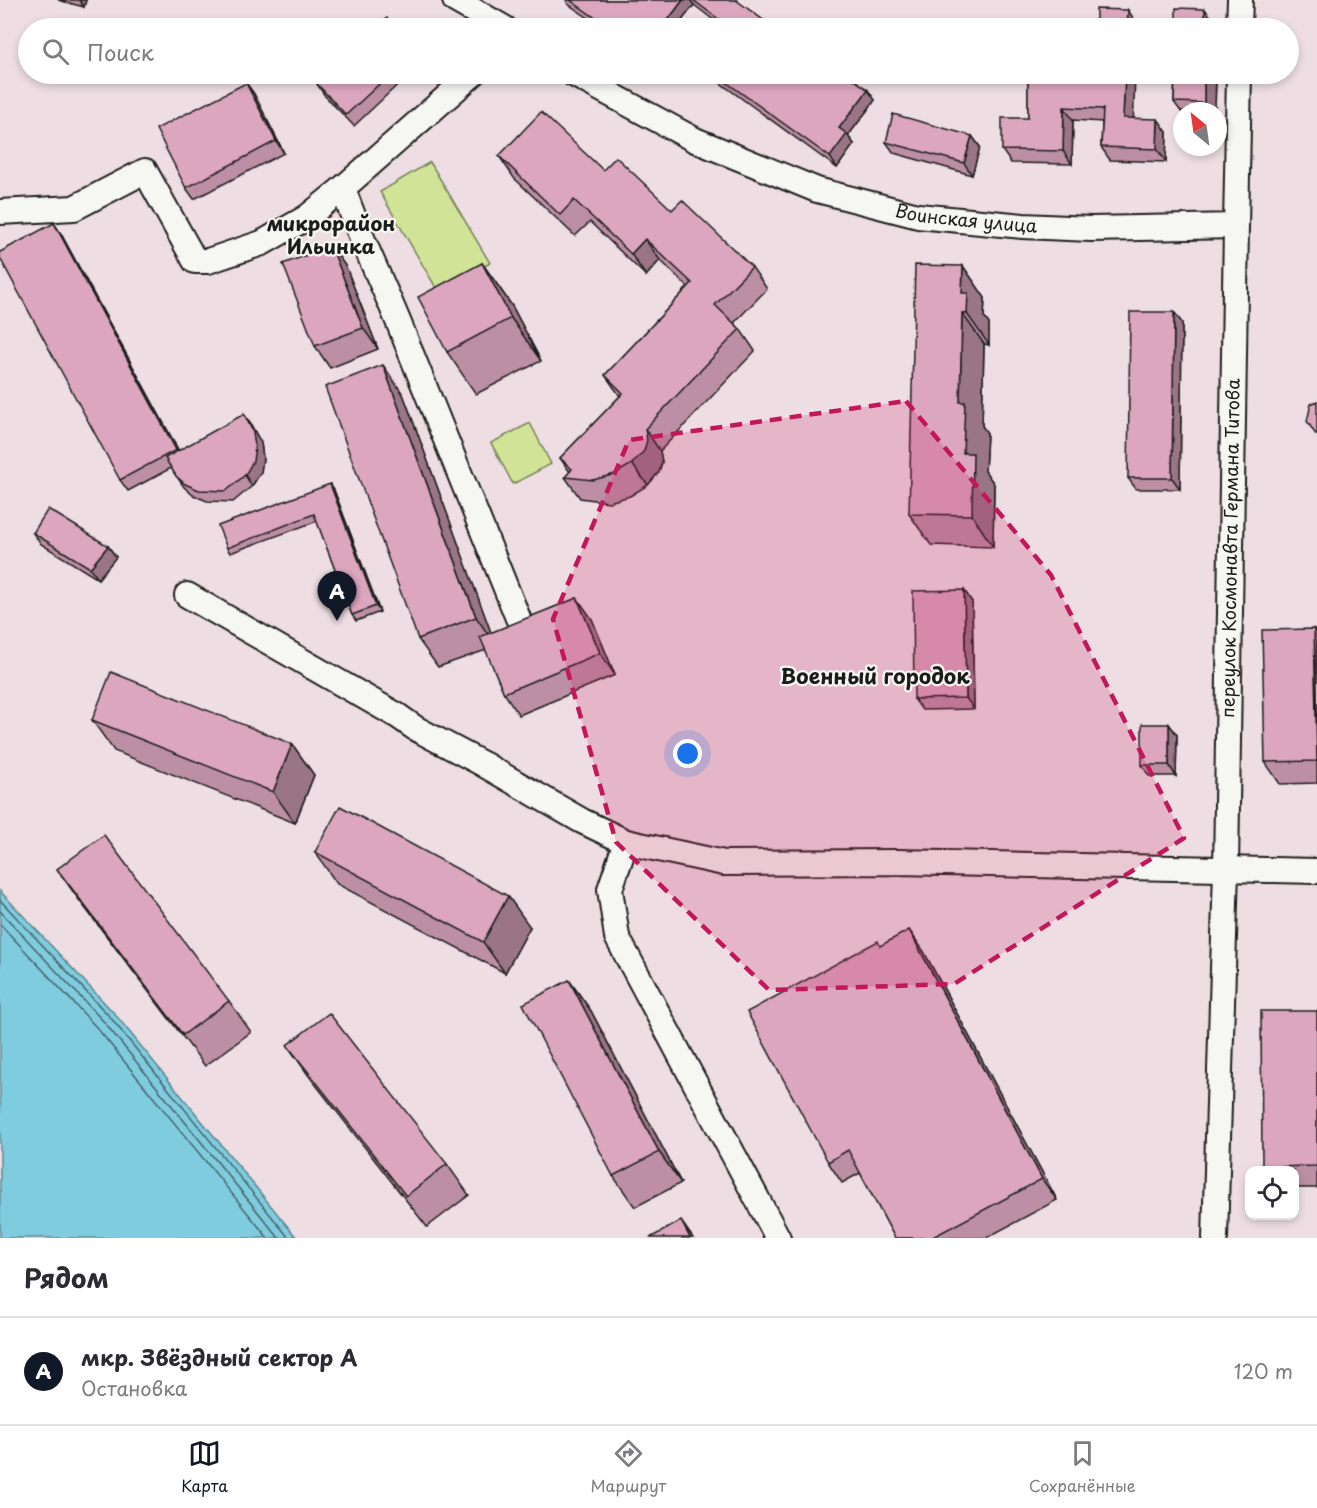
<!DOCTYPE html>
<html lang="ru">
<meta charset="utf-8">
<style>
:root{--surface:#fff;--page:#f7f7f7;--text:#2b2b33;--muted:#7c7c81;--line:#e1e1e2;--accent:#111827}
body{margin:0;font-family:"Playpen Sans",sans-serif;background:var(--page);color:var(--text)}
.controls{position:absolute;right:18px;bottom:18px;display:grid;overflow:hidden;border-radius:12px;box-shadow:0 3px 9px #0003}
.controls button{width:54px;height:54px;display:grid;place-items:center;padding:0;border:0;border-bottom:2px solid var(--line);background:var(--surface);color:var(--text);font:30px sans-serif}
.compass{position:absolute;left:1173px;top:102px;width:54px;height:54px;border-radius:50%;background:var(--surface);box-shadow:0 3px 9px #0003;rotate:331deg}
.you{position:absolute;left:688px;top:754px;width:21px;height:21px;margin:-15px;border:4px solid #fff;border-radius:50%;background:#1a73e8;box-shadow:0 0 0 9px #1a73e833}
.badge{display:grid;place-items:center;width:39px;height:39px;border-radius:50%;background:var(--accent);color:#fff;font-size:20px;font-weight:700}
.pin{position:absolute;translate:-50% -50px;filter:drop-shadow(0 2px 3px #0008)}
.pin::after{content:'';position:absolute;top:32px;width:21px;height:18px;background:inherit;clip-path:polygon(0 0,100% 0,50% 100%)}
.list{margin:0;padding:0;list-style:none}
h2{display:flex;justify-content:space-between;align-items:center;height:78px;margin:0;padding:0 24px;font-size:26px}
h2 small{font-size:20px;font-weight:400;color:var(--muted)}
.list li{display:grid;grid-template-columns:39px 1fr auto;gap:18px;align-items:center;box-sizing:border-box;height:108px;padding:0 24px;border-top:2px solid var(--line)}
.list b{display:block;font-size:22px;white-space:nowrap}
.list p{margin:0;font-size:20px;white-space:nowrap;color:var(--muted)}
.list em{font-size:20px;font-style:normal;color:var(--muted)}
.icon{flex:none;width:33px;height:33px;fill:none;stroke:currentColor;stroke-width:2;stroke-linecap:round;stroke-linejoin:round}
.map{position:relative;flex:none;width:1317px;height:1238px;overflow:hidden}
.search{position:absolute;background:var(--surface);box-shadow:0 3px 9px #0003;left:18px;right:18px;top:18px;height:66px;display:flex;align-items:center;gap:15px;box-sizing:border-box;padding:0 21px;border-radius:33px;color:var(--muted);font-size:22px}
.sheet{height:186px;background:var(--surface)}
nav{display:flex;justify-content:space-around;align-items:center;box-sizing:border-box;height:84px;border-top:2px solid var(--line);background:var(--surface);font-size:16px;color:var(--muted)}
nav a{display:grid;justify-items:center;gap:3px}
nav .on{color:var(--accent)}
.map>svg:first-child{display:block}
.green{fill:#d1e397;stroke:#76805a;stroke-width:1.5}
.water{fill:#80ccdf;stroke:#588691;stroke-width:1.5}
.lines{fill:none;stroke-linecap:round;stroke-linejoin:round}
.shore{stroke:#44626a;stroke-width:1.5}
.street-casing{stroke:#1c1c1c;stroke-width:28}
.street{stroke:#f6f6f2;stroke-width:24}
.wall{fill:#bd8fa4;stroke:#1c1c1c;stroke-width:1.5}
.shaded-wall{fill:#9a7486;stroke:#1c1c1c;stroke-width:1.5}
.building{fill:#dca6bf;stroke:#1c1c1c;stroke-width:1.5}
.marked{fill:#c2185b;fill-opacity:0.2;stroke:#c2185b;stroke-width:4.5;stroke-dasharray:12 8;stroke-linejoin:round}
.labels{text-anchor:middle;stroke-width:4.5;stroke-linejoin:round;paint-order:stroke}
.street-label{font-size:18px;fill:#1c1c1c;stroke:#f6f6f2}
.neighbourhood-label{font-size:20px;font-weight:bold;fill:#1c1c1c;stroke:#f6f6f2}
.quarter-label{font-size:21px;font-weight:bold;fill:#1c1c1c;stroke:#f6f6f2}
</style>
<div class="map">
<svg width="1317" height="1238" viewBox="0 0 1317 1238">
<rect width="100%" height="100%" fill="#eedee3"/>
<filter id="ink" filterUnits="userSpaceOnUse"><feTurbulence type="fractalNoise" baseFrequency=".0167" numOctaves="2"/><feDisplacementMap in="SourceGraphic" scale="12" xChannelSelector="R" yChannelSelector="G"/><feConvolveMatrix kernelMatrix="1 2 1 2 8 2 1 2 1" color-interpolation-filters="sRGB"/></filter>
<g filter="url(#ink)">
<g class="green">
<path d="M430,162L490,263L439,293L380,192Z"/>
<path d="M530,423L551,464L513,484L491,443Z"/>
</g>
<path class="water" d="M0,891L114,1013L297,1238H0Z"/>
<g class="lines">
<g class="shore">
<path d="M0,900L110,1017L289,1238"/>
<path d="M0,911L104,1022L279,1238"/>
<path d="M0,924L97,1028L268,1238"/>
</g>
<defs>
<g id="street">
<path d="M455,0L504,28"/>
<path d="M1239,28L1240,0"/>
<path id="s1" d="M573,74L695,140L817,190L918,216L1023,226L1091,229L1236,226L1239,74"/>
<path d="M343,188C359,237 383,283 402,331C441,426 479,522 518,618"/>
<path d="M0,212L74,208L145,171L195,261H208L262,243L306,218L343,188L473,74"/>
<path d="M187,595L398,716L415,728L483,764L582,821L626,842L724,863L898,862L1317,871"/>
<path d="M626,842L610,889L617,937L778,1238"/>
<path id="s2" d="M1215,1238L1226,869L1236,226"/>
</g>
</defs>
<use href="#street" class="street-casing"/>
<use href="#street" class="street"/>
</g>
<g class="wall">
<path d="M58,0H86L84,7Z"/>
<path d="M566,0H736L715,21L694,5L676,28H603L568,4Z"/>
<path d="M329,74H409L354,126L325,96L317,84Z"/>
<path d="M708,74H847L875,100L848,136L854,144L837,168Z"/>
<path d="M1028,74L1167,132L1166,162L1110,160L1101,147L1102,122L1073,120L1072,164L1011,163L1002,150L1028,118Z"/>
<path d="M1175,74H1216L1215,111H1182V113L1174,102Z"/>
<path d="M246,83L254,94L284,153L194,199L186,188Z"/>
<path d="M972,136L980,147L972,175L894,153L886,142Z"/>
<path d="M499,156L603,170L672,210L752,267L767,289L734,323L740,329L755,351L660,451L662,462L659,472L648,485L630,496L609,502L580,498L565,477L570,472L560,458L620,396L605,375L688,287L660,260L646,276L590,222L575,236L514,178Z"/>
<path d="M54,223L61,234L179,451L244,414L251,425L261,443L263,458L261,472L252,486L233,502L207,501L193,495L184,487L171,468L128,491L120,480Z"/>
<path d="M331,246L346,267L378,349L330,368L315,346Z"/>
<path d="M482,263L512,306L541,361L476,394L447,352Z"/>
<path d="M963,266L985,298L984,317L989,324V345L984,344L982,426L987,433L985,471L994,484L993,547L931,545L909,514Z"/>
<path d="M1174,312L1182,323L1180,489H1136L1128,478Z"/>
<path d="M403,394L491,633L577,598L592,619L615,675L519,715L504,693L486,650L438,667L418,639Z"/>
<path d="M334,490L380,612L356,621L352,615L317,521L230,553L227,548Z"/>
<path d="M33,533L108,546L116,557L98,579L41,544Z"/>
<path d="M964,590L972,602L974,709L922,710L914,699Z"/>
<path d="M1314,629L1317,633V783L1280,784L1265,762Z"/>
<path d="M92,720L292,744L314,775L295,823L114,751Z"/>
<path d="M1169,724L1177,735L1176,776H1149L1142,765Z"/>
<path d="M315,852L530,927L505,973L337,884Z"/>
<path d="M57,869L229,1001L251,1032L205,1066L79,900Z"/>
<path d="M909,930L924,952L1057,1200L986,1238H895L860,1173L842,1183L828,1162L881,946Z"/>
<path d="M569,980L591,1011L681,1183L635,1207L613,1176Z"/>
<path d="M1317,1011V1188H1294V1170H1264L1262,1167Z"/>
<path d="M287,1045L447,1164L469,1195L427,1227L309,1076Z"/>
</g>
<g class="shaded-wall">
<path d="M79,0H86L84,7Z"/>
<path d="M683,0H690L694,5L676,28H662Z"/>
<path d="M1205,9L1217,25V28H1205Z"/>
<path d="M1128,10L1137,24V28H1127Z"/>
<path d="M1125,74H1135L1133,131L1123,118Z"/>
<path d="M1204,74H1216L1215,111H1209L1204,103Z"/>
<path d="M246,83L254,94L284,153L276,141Z"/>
<path d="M868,90L875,100L848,136L854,144L837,168L830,157L839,128Z"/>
<path d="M1064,107L1073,120L1072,164L1063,151Z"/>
<path d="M1158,119L1167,132L1166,162L1157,149Z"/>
<path d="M972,136L980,147L972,175L964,163Z"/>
<path d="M54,223L61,234L184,461L176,450Z"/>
<path d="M645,239L660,260L646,276L631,254Z"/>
<path d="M331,246L346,267L378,349L363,328Z"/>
<path d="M482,263L512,306L541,361L511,318Z"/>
<path d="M963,266L985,298L984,317L989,324V345L967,314L962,293Z"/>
<path d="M1174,312L1182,323L1180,489L1172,478Z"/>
<path d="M962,313L984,344L982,426L987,433L985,471L994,484L993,547L972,515L963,453L960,402Z"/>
<path d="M383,365L403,394L496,646L476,617Z"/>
<path d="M244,414L251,425L261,443L263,458L261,472L252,486L245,475Z"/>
<path d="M645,429L660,451L662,462L659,472L648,485L632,464Z"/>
<path d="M330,484L334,490L380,612L376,606Z"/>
<path d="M108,546L116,557L98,579L90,568Z"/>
<path d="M964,590L972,602L974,709L966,698Z"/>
<path d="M577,598L592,619L615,675L600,653Z"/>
<path d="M1314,629L1317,633V761Z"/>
<path d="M1169,724L1177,735L1176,776L1169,765Z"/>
<path d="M292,744L314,775L295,823L273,792Z"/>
<path d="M508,896L530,927L505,973L483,942Z"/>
<path d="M909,930L924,952L1057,1200L1042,1179Z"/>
<path d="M569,980L591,1011L681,1183L659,1152Z"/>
<path d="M681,1221L693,1238H690Z"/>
</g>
<g class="building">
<path d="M570,0H683L662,28H610Z"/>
<path d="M693,0H736L774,28H710L717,18Z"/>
<path d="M1176,8L1205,9V28H1176Z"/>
<path d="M1096,9L1128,10L1127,28H1096Z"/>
<path d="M387,18L397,28H376Z"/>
<path d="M329,74H390L346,115L317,84Z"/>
<path d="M715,74H847L868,90L839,128L847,134L830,157Z"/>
<path d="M1028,74H1125L1123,118L1158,119L1157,149L1101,147L1103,109L1064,107L1063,151L1002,150V118H1028Z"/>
<path d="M1175,74H1204V103L1174,102Z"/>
<path d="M246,83L276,141L186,188L156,129Z"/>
<path d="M541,112L603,170L616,157L672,210L682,200L752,267L715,305L740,329L645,429L647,440L644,451L632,464L615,474L593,480L565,477L572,469L560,458L623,393L605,375L692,283L645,239L631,254L574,200L560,215L499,156Z"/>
<path d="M893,114L972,136L964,163L886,142Z"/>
<path d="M54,223L176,450L120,480L0,258V252Z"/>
<path d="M331,246L363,328L315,346L283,264Z"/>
<path d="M482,263L511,318L447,352L418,297Z"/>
<path d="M915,265L963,266L962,293H968L967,314L962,313L960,402H965L963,453H973L972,515L909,514Z"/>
<path d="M1130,312H1174L1172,478H1128Z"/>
<path d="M383,365L476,617L418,639L325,387Z"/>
<path d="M1317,401V435H1316L1307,421L1311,404Z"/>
<path d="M244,414L253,432L255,447L253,461L245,475L226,491L199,490L185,484L176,476L165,458Z"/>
<path d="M330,484L376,606L352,615L314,514L227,548L218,526Z"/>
<path d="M48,509L108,546L90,568L33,533Z"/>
<path d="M964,590L966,698L914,699L913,591Z"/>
<path d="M577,598L600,653L504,693L480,637Z"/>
<path d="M1314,629L1317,761L1265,762L1262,630Z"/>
<path d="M111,672L292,744L273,792L92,720Z"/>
<rect x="1142" y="724" width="27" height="41"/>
<path d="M340,806L508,896L483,942L315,852Z"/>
<path d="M104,835L229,1001L183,1035L57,869Z"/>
<path d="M909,930L1042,1179L931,1238H895L848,1150L828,1162L747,1012L878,941L880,946Z"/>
<path d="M569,980L659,1152L613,1176L523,1004Z"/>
<path d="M1261,1011H1317V1166L1262,1167Z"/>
<path d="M329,1013L447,1164L406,1196L287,1045Z"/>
<path d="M681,1221L690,1238H650Z"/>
</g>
</g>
<path class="marked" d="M906,401L1051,575L1184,838L954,984L769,990L616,842L553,619L629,440Z"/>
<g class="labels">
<g class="street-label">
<text dy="6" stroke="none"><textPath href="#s1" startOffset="423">Воинская улица</textPath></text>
<text dy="6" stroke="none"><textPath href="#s2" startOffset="690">переулок Космонавта Германа Титова</textPath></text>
</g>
<g class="neighbourhood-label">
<text x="331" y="231">микрорайон<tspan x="331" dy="23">Ильинка</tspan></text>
</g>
<g class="quarter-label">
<text x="875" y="684">Военный городок</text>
</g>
</g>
</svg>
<div class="controls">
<button><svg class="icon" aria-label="locate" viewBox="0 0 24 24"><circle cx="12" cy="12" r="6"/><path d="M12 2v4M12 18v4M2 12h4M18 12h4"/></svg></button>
</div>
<svg class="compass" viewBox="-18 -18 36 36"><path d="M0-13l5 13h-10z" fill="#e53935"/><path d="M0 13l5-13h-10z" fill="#7c7c81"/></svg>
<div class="you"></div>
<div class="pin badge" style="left:337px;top:621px">A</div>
<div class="search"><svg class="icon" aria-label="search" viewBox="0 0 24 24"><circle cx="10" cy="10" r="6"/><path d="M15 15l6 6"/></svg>Поиск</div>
</div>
<section class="sheet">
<h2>Рядом<small></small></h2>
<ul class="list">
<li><span class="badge">A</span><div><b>мкр. Звёздный сектор А</b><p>Остановка</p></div><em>120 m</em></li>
</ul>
</section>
<nav>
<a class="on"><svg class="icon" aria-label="map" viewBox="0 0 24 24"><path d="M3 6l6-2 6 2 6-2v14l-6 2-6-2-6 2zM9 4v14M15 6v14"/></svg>Карта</a>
<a><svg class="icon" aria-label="directions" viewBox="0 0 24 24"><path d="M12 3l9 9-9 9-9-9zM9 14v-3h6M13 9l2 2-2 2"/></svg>Маршрут</a>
<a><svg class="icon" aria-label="saved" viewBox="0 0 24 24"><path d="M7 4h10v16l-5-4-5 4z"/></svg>Сохранённые</a>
</nav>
